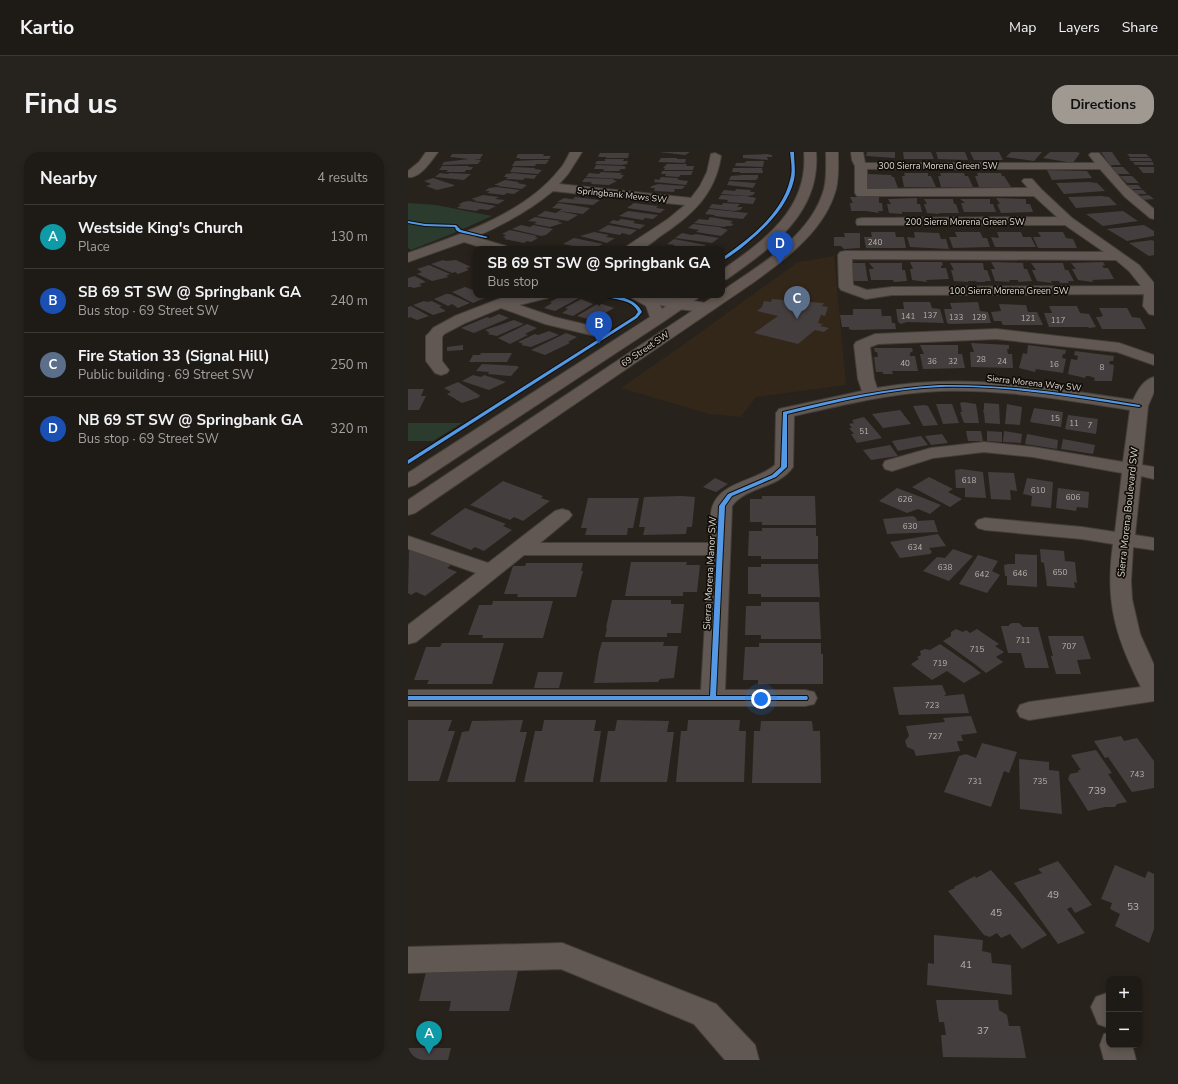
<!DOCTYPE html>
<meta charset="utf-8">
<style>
:root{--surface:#1e1a15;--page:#26231e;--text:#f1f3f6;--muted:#a1a1a0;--line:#3c3834;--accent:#9f9992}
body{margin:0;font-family:"Nunito Sans",sans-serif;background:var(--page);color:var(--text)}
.controls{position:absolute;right:12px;bottom:12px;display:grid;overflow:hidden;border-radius:8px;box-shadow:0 2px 6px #0003}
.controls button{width:36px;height:36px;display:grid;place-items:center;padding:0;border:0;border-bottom:1px solid var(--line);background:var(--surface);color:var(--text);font:20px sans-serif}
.you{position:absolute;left:353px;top:547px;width:14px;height:14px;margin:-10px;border:3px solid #fff;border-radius:50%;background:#1a73e8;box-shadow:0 0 0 6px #1a73e833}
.badge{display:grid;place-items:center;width:26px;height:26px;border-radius:50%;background:var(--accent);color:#fff;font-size:13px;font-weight:700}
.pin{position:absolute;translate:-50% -33px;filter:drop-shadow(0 1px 2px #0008)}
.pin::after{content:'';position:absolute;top:21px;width:14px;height:12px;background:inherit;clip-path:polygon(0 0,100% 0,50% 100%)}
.popup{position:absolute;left:65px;top:94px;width:252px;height:52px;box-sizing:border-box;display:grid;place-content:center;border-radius:8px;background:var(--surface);filter:drop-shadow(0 1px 3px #0005);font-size:13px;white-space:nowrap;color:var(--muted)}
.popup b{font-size:15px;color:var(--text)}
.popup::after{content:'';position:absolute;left:50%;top:100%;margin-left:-8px;border:8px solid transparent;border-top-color:var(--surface)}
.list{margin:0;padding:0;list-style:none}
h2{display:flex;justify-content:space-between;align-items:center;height:52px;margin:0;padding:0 16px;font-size:17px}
h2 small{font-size:13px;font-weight:400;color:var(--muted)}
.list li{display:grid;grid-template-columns:26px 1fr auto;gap:12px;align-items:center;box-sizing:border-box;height:64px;padding:0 16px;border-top:1px solid var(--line)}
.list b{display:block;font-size:15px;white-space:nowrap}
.list p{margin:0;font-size:13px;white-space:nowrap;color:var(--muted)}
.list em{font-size:13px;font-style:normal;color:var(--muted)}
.map{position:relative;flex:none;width:746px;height:908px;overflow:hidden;border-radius:16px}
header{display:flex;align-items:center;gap:24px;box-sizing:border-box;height:56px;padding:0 20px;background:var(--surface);border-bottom:1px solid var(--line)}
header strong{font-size:19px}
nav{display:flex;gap:22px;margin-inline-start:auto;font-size:14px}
.intro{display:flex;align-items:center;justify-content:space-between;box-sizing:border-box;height:96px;padding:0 24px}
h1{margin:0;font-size:28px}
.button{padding:10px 18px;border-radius:16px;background:var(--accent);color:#111;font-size:14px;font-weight:700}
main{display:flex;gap:24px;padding:0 24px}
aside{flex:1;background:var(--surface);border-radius:16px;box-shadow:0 2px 6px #0003}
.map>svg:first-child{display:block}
.built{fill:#332719}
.green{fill:#2b3c2e}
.building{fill:#453e3e}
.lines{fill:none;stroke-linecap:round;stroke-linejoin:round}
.minor-casing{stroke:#443f3a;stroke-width:2}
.major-casing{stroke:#443f3a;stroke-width:2}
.minor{fill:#615853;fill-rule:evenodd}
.major{fill:#635852;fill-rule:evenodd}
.cycleway-casing{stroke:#110d09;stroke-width:2}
.cycleway{fill:#5399e6;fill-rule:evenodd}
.labels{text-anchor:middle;stroke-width:3.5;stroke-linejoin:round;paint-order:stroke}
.number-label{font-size:8px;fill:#b8b2ad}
.far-street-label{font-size:9px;fill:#dfd9d2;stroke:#110d09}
.street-label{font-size:10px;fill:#dfd9d2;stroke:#110d09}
.near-number-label{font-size:10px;fill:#b8b2ad}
</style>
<header>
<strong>Kartio</strong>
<nav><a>Map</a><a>Layers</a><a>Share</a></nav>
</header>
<div class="intro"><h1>Find us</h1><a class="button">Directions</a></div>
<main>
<aside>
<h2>Nearby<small>4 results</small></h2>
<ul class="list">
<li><span class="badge" style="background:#0f9aa8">A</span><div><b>Westside King's Church</b><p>Place</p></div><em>130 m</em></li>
<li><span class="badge" style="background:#1a4fb4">B</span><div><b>SB 69 ST SW @ Springbank GA</b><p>Bus stop · 69 Street SW</p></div><em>240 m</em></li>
<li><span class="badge" style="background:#5c6f8a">C</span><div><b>Fire Station 33 (Signal Hill)</b><p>Public building · 69 Street SW</p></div><em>250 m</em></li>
<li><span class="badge" style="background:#1a4fb4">D</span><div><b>NB 69 ST SW @ Springbank GA</b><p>Bus stop · 69 Street SW</p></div><em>320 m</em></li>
</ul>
</aside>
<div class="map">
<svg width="746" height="908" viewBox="0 0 746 908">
<rect width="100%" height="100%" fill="#28221c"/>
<path class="built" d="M426,104L438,233L348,245L333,265L301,262L213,236L272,195L390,110Z"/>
<g class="green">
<path d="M0,51L28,53L84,64L46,81L3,98L0,96Z"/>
<path d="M0,271H54L25,289H0Z"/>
</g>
<g class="building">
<path d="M251,0H282L277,3Z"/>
<path d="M459,0H487V6L458,4Z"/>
<path d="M495,0H523L526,7H496Z"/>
<path d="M528,0H557L560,8L530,7Z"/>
<path d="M562,0H591L595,8H566Z"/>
<path d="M603,0H634L626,9L598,5Z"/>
<path d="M642,0H669L672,1L665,11L635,6Z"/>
<path d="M693,0H704L713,13H702Z"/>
<path d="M192,1H221L220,6H198V5H190Z"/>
<path d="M44,2H75L72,7L66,8H73L70,12L34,13L36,10L61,7L42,5Z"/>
<path d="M110,2H136L135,4H143L141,7H111L112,6H108Z"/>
<path d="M359,2L364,3V5H359L360,8L335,6V3Z"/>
<path d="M719,2H746V5H722Z"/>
<path d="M253,6H269V7H278L277,11L250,10Z"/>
<path d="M721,6H746V9H723Z"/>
<path d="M197,7H216L215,9H220L219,12L213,13L187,12L189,9H197Z"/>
<path d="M128,8H141L138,12H128L127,14H104L107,9Z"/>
<path d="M339,9H356L355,15L327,14L328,11H336Z"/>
<path d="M725,10H746V13H727Z"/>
<path d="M259,12H279L278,14H286L285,18H256L257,16H255Z"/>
<path d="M188,13L215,14L218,15L217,17H213L211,19H195L196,17H186Z"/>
<path d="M34,14H61L60,15H65L63,18H58L57,20H38L40,18H31Z"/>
<path d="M105,15L128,16L126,17L134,18L130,22L102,20Z"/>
<path d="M703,15H715L722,22H709Z"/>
<path d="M730,15H746V21H735Z"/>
<path d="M325,16H354L355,21H332V20H324Z"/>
<path d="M639,18L679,19L684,26L644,28Z"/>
<path d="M254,19H285L283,23H272L271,25L257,24L258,22H253Z"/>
<path d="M193,20L214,21L212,23H216L213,27L178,25L181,21L191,22Z"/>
<path d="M32,21L40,22L42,21L63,22L56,28L27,25Z"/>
<path d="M105,21L125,23H129L126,27L117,26L115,28L98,27L100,25H96L98,22Z"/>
<path d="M496,21H520V24H523L528,35H496L494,24H497Z"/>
<path d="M532,21H556L557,24H560L565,35H533L530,24H533Z"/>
<path d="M569,21H593L594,24H596L603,35H571L567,24H570Z"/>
<path d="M459,22L483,23L484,25H486L490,36H458L457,25H460Z"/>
<path d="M335,23H350V26L348,28H321L323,24Z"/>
<path d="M712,24H724L731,31H719Z"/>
<path d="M253,25L270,26L269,27L272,28L280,29L278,33L246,30L247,27L251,28Z"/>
<path d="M25,26L46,33V34L29,38L18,34L23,32L16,29Z"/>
<path d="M177,26L206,27L205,28L209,29L201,33L183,32L184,31L182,30H174Z"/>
<path d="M97,28L111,30L109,31L119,33L114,37L89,34L91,33H86Z"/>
<path d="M321,29L348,31L345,36L319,33Z"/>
<path d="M681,30L689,31L697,39L656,42L648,31Z"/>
<path d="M250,32L263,33L277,34L274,37H267L266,40L246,39L247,36H242L244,34Z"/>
<path d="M718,33H730L734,37H722Z"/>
<path d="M88,35L112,38L106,42L99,41L96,43L79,41L82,39H77L81,36Z"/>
<path d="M328,37L343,38L342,40H347L345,43L339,44L313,42L316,38L327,39Z"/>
<path d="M723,38H735L739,42H727Z"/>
<path d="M75,43L91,45L87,47L97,48L90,52L66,49L68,48L63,47Z"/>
<path d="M313,43L338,44L348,46L345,52L319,50L320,48L310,47Z"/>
<path d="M741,43L746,47L733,48L728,44Z"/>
<path d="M693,44L701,45L709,53L668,56L660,45Z"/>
<path d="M167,45L192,48L185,53L149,50L156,46L169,48L165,47Z"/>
<path d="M442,45H471V51H474L475,59H470L471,61L458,59H443L442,51H445Z"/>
<path d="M509,46V52H512L514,60H494V62L481,61L479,52H483L480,47Z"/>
<path d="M588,46L618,47V52H622L625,60L593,61L589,52H592Z"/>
<path d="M516,47H545L546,52H548L551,61H531V62L519,61L516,52H519Z"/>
<path d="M552,47H582V52H585L588,60H556L553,51H557Z"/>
<path d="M61,49L88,54L80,58L72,57L68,59L49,56L53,53H50L55,50Z"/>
<path d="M150,51L170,54L182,56L175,62L151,59L154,57L144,56Z"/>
<path d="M226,51L250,54L248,56L257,57L252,61L219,56Z"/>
<path d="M315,51L332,52L329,55H335L332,58L326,59L301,56L304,52L314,53Z"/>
<path d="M301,57L340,61L335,67L306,64L307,63L297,62Z"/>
<path d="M137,59L148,61L151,59L170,63L160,69L129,64Z"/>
<path d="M220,59L250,63L245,67L237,66L235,68L211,64Z"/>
<path d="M715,59L730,69L695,74L678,62Z"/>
<path d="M127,65L152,69L150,70L155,71L142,75L126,72L129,70L120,69Z"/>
<path d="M302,65L325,69L322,71L326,72L323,74H318L317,75L286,71L291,67L300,68Z"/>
<path d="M213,67L227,69L225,71L237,73L232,77L201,71L205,68L210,69Z"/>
<path d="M285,72L311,75L320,78L313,84L288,80L291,78L280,76Z"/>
<path d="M113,73L122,75L125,73L145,77L138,83L133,84L104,77Z"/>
<path d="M200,73L229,78L222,83L214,81L212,83L190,79Z"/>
<path d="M736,73L746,79V84L719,89L699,77Z"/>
<path d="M102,78L129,84L127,85L130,86L123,90L119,89L116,91L96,87L98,86L95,85L98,83L94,82Z"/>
<path d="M186,80L201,83L198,85L207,86L199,91L172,84Z"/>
<path d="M463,80H487L488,85H496L498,96H458L456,85H464Z"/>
<path d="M506,80L531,81L533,87H538L541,97L502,95L499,85L507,86Z"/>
<path d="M547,80H572L575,86H579L582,95L545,96L541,85H549Z"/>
<path d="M589,80H613L615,85H623L628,95H587L583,85L591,86Z"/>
<path d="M630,80H655L658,86L665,87L669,96H630L625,85H633Z"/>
<path d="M274,81L284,83L288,82L311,86L304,91L267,86Z"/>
<path d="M436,81H452V96L436,97L433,94H426V85H437Z"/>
<path d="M166,86L195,92L187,96L179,95L176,96L155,92Z"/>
<path d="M266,87L298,93L292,97H274L264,95L267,93L259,92Z"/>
<path d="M744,88L746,89V103L741,104L721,91Z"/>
<path d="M35,108L38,109L48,108L63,115L58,116L61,118L50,122L47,120L44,121L23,112Z"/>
<path d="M502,110H534L535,113L533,114V116H538L541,127L518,128L519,130L504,128L502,117H505Z"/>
<path d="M583,110L615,111L616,117H619L624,129L610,130V128H601L602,130L587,129L583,117H587Z"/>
<path d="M695,110L697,113L694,114L696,116H700L706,127L684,128L685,130L670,128L664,117H668L663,111Z"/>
<path d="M439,111H457L460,129H440Z"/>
<path d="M461,111H494V118H497L499,129L486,130L485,128H463L461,117H466Z"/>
<path d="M542,111H575L576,118H579L583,129H577L578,130H569L568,129H560V130L546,129L543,118H546Z"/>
<path d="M623,111H655L657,118H660L666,129H660L661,131H652L651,129H643L644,131L629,129L624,118H628Z"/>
<path d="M21,113L42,122L38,124L41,125L24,129L9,122L14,120L9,117Z"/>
<path d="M7,124L18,130L11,132L14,134L6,136L3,135H0V126Z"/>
<path d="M57,135L68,139V143L77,146L65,151L44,140Z"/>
<path d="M38,142H42L62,151L50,156L44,152L40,154L26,147Z"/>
<path d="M161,143L171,146L147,159L136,156L144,151L142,150L153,144L157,145Z"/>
<path d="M173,147L185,152L165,164L154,161L160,157L157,156Z"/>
<path d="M364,147L416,151L414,154L420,155L417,164L413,163L410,171L415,172L412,174L421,176L416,180L407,178L390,192L346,181L370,164L349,159L354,155L356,149L363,150Z"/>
<path d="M16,149L19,150L24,149L34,154L31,155L38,159L25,163L5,153Z"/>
<path d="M495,150H522L524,156L532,157L536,171L499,170L493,172L490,170L488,157H496Z"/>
<path d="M570,150L572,159L580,160L583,171L542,172L539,171L536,157H544L542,151Z"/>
<path d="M191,151L206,156L188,166L185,165L180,167L169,164Z"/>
<path d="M591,152L618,153L620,160H629L635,173H595L593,169H586L583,160L593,159Z"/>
<path d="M3,154L21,164L9,168L2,165L0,166V155Z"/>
<path d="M641,154H669L672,161L681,162L688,175L682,176L679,175H641L636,161H644Z"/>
<path d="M691,156H719L724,165L732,166L738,177H694L688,165H694L693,164H695Z"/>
<path d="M445,157H473L474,165L475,164H483L484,171H487L488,177L444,178L441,177V175H434L432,163H445Z"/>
<path d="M91,162L101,166L66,181L53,176L79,165L82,166Z"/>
<path d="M106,168L116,172L89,184L79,182L82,181L77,178Z"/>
<path d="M119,172L129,176L117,182L120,183L102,192L90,186Z"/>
<path d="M141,179L151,183L123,195L113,193L115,192L110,190L127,182L130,183Z"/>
<path d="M158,181L169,185L160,190L162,191L137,203L123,198Z"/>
<path d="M563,191L601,193V197H599L600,202H604L605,216L563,215L562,200H566Z"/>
<path d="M55,193V198L39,199V195Z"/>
<path d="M512,193H550V202H554L557,216L515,217L512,202H516Z"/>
<path d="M620,193L658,198L657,202H655L654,206L658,207L655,221L628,217L627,220L611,216L615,201L619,202Z"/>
<path d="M466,196H504L505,199L502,201V204H507L510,219H484L485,222H475V220H468L466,205H470L469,200H467Z"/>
<path d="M667,199L706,204L705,209H702L701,212L706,213L704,229H686L687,226L681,224H678L677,226L660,222L663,207L669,208L670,204L666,203Z"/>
<path d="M73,201H104L99,210H61L65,203H72Z"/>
<path d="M74,212L110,214L109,215H111L103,224L80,222L81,220L68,219Z"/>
<path d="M65,223L73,225L76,223L98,230L81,238L54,229Z"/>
<path d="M50,230L73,244H70L72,245L54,251L39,242L43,240L36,236Z"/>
<path d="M0,237H16L13,244H18L11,258H0Z"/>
<path d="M555,250L568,252L571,271H556L552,260H554L552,251Z"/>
<path d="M576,251L591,252L592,272L577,271L576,261L575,259L576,257Z"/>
<path d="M528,252H544L551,271L535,272Z"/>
<path d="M599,252L614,255L612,273L597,272Z"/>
<path d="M517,253L520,254L530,273L515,274L505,254Z"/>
<path d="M626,256L655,260L653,275L622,270Z"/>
<path d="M492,258L503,272L475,276L464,262Z"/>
<path d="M660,263L690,267L688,282L657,277Z"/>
<path d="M456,265L474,286L449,291L443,282H446L441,276H444L441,272L446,271L444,268Z"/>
<path d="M558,279H573L575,289H560Z"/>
<path d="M579,279L594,280V290L579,289Z"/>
<path d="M596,279L614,282L613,291L595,290Z"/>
<path d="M534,282L540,291L523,293L517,284Z"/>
<path d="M619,282L650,288L649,297L617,292Z"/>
<path d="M513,284L520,293L490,299L484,289Z"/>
<path d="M655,287L687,293L685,302L653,297Z"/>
<path d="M482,293L490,304L463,308L455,298Z"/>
<path d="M553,317L575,320L578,346L557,345V336H548L547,318Z"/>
<path d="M580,320L606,321L609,339L602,338L603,348L583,347Z"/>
<path d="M521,325L545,337L540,340L554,347L542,355L504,335Z"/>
<path d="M307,326L320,332L308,340L295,335Z"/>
<path d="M619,326L645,330L643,356L623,354L624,344L615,342Z"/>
<path d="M95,329L135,344L133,346L142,349L115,369L106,365L102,368L62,353Z"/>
<path d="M489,336L513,345L533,353L522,362L510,357L499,361L471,349Z"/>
<path d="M650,336L681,340L680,356L669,355L668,359L648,356Z"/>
<path d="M274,344L287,345L284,375H279L278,382L235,383L237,375H231L236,345Z"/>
<path d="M354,344H407L408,373H354V370H342V347H354Z"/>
<path d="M180,346H231L225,376H220L219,383H177L179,376H173Z"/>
<path d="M57,356L98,372L95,374L104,378L76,399L67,395L63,398L22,382Z"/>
<path d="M505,364L508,366L509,369L526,368L530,380L479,382L475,367Z"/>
<path d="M354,376H408V384H410V407H353V404H340L341,379H354Z"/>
<path d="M530,382L538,394L521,396L524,400L522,402L492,406L482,390Z"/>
<path d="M1,396L43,413L39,416L49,420L17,444L8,440L3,443L0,441Z"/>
<path d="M545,397L565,404L541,429L515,419L529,405L537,406Z"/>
<path d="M632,397L656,399L657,409L667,410L669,431L666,430L667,436L639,434L636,411L633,410Z"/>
<path d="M607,402L629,403V435L599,433V424H597L596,413L600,412H607Z"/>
<path d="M570,403L590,409L584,419L592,423L579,441L551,432Z"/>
<path d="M223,410H279L278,413H292L289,440H275V444H217Z"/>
<path d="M118,411H175L173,419H175L168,445H109L110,442H96L105,414H117Z"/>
<path d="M353,412H410L412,445H353V442H340V415H353Z"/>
<path d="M204,448H263V452H276L273,481H259V485H197L199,476H198Z"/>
<path d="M85,449H145L135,486H74L75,483H60L71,453H84Z"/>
<path d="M353,450H411L413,487H353V483H337L338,454H353Z"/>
<path d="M604,471H611L615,475H630L641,516H617L613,501H600L593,474H601V473Z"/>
<path d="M548,477L555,480L558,478L562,481L569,477L591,492L587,494L596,500L588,505L595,510L578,521L568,513L535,489L543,484V480Z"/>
<path d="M640,484H675L683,507L669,508L673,522H648L643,504H645Z"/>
<path d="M194,490H256L255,494H270L266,526L252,527L250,530L186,531L191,500Z"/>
<path d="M34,491H96L84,532H19L21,528H6L18,495H32Z"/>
<path d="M351,491H413V502H415V532H350V528H335L337,495H351Z"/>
<path d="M532,492L564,514L573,521L556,531L539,519L524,528L505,514L503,512L511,507L509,505L513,503L512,499L517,497L522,498Z"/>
<path d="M130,520H155L151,536H126Z"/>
<path d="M534,533L538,542L536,544L556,542L561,561L491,563L485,535Z"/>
<path d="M563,564L569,581L553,583L555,589H549L552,599L508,604L506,598L499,595L497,589L501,584L498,574L537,570L535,566Z"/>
<path d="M0,568H44L40,579H47L31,629H0Z"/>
<path d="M115,568L112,580H119L107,630H39L54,580L61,579L64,569Z"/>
<path d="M136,568H188L186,579H193L185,630H116L127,579H134Z"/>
<path d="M209,568L261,569L259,580H266L259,630H192L200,579H207Z"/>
<path d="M280,568H332L331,579H338L336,630H268L273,579H279Z"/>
<path d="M353,569H404L405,579H412L413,631H344L346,579H352Z"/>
<path d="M713,584L716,589L729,586L746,609V636L724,640L700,605L697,606L686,589Z"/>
<path d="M574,591L609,600L601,621L596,619L583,655L536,640L551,604L558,602L568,606Z"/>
<path d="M688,598L704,621L700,622L719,650L709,652L707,655H697L680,659L660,627L662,622L671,620L670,618H673L663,603Z"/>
<path d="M611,607L641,610V618L651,619L654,662L612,657Z"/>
<path d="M650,709L684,753L667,761L663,755L659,757L677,781L650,792L606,731L634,721L630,717Z"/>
<path d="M707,713L737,726L740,719L746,722V777L741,791L707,774L712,762L702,757L704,751L693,747Z"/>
<path d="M583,718L639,783L614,797L602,782L593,786L589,781L582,785L576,783L540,739L547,736L546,735L567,724L568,726Z"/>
<path d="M526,783L575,788L574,799L583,801L584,811L603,813L604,843L519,833L520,811L526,812Z"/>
<path d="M78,817H92V819H110L101,859H41L43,849H11L18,820L77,819Z"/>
<path d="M528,848H590L591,858L599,863L601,874H612L618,906L535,905L533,883H538L536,870H531Z"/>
<path d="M0,896H43L40,908H0Z"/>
</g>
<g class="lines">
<defs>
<g id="minor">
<path d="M18,0H30C23,9 12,27 0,25V19L11,10Z"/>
<path d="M162,0H174L160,22L151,32L283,46L292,34L299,20L303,2L307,1L313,4C307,43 283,64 251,85C246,89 239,95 233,97C228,98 222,97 217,97L219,94L260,67L277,53L145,39C122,58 95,73 67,85L98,94L100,97H79L56,90L0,110V101C51,83 116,62 151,18C156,13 159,6 162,0Z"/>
<path d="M443,0H455L457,11H687L681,3L683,1H691L718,33L746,57V67L742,66L717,45L692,17H459V37L620,36L614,29L616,27H624L633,37L664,66L731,113L746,131V163L741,162L735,154L736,142L484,143L458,147L433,138L431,135L430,103L432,100L437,99L696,100L657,73H449L448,70L449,67L454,66L649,65L626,44H449L447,41V14L444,8ZM444,107L708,108L721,119L733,134L484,135L459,138L445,133Z"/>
<path d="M101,143H142L140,146L111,153L146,165L192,176L195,179L192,182L187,184L137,172L93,156L57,171L36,182L34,185V209L41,218L39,221L33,223L27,221L18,209V184L21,181L25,176L47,164Z"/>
<path d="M222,143H249L304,152L306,155L304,158C285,163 244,151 224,146Z"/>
<path d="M588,177L711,191L746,203V213L709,200L588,187L470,192L462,195L466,227L469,236C555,221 640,235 725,248C730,238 735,228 746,225V240L740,254L734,313L746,315V327L733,324L727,383L746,386V398L725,395L723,429L724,447L732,482L746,513V549L621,568L612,565L609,559L612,553L621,550L733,535C707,484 697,449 705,392L674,387L577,378L570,376L567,372L570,368L577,366L674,375L707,380L714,321L625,305L576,300L525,306L484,319L477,317L475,313L477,309L523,296L576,290L625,295L715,310L722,258C659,248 596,237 532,239C482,241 434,253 386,264L385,315C370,337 338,334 324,354L317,538H397L406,540L409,546L406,552L397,554H0V538H293L301,403H116L8,490L0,492V473L68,421L0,397V384L80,411L147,359L154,357L161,359L164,363L161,367L132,391H302C303,381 301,361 305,353C315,329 349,329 367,313L368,261L371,257L454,239L450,227L446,193L448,190L467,182Z"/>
<path d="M154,791L308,852L347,893L351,908H317L286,872L153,817L0,821V795Z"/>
<path d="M699,841H701V876L690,872L683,855L688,845Z"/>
<path d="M701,881V893H724L728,908H696L692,893L696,882Z"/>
</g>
<g id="major">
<path d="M396,0H408C413,61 363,96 319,127L314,128V118C356,89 401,57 396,0Z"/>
<path d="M418,0H430C430,12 431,25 428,37C417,78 379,106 346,130L7,361L0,363V348L308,143H314V139C352,113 403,84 416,37C419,25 418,12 418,0Z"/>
<path d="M222,143C235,143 249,142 254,157L275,143H292L290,146L255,170L7,333L0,335V321L242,165L238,154L224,146Z"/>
</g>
</defs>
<use href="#minor" class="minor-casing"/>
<use href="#major" class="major-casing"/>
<use href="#minor" class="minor"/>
<use href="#major" class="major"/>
<defs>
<g id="cycleway">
<path d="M382,0H386C386,9 388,19 386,28C379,57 354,79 332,97C326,101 320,106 314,109V106C341,87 374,62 382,28C385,19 383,9 382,0Z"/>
<path d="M0,69L17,72L48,73L53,78L80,85L78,86L51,80L48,78L47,75L17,74L0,71Z"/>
<path d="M194,143C208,143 228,146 234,160L229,166L0,312V308L227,164L230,160C224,146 206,149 194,143Z"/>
<path d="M532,233C599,232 665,242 731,253L733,254L731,255C665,245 599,233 532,235C480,237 429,250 379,262V315L368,325L324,344L317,354L308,544H399L400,546L399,548H0V544H302L311,354L320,342L364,323L373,315L375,260C427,247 479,236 532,233Z"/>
</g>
</defs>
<use href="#cycleway" class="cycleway-casing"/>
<use href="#cycleway" class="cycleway"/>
</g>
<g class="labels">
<g class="number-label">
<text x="467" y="93">240</text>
<text x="522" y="166">137</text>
<text x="500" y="167">141</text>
<text x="548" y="168">133</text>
<text x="571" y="168">129</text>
<text x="620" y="169">121</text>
<text x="650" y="171">117</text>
<text x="573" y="210">28</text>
<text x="524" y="212">36</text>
<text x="545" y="212">32</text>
<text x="594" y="212">24</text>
<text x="497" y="214">40</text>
<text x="646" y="215">16</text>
<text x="694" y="218">8</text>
<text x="647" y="269">15</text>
<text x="666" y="274">11</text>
<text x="682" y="276">7</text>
<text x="456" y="282">51</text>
<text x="561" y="331">618</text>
<text x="630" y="341">610</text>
<text x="665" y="348">606</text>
<text x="497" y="350">626</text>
<text x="502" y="377">630</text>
<text x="507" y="398">634</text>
<text x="537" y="418">638</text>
<text x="652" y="423">650</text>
<text x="612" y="424">646</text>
<text x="574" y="425">642</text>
<text x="615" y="491">711</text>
<text x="661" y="497">707</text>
<text x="569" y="500">715</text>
<text x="532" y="514">719</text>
<text x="524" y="556">723</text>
<text x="527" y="587">727</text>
<text x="729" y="625">743</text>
<text x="567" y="632">731</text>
<text x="632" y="632">735</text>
</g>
<g class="far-street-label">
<text x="530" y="17">300 Sierra Morena Green SW</text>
<text transform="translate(214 43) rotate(6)" y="3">Springbank Mews SW</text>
<text x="557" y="73">200 Sierra Morena Green SW</text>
<text x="601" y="142">100 Sierra Morena Green SW</text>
<text transform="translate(237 197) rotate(-34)" y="3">69 Street SW</text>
<text transform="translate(626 231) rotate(6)" y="3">Sierra Morena Way SW</text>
</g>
<g class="street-label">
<text transform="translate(719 360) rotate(-84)" y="4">Sierra Morena Boulevard SW</text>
<text transform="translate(301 421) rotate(-87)" y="4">Sierra Morena Manor SW</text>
</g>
<g class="near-number-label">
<text x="689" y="642">739</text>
<text x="645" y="746">49</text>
<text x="725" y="758">53</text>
<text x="588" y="764">45</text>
<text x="558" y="816">41</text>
<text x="575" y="882">37</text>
</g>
</g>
</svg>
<div class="controls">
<button>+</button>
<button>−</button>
</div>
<div class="you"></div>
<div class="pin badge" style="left:21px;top:902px;background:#0f9aa8">A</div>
<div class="pin badge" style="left:191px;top:192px;background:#1a4fb4">B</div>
<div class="popup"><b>SB 69 ST SW @ Springbank GA</b>Bus stop</div>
<div class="pin badge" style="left:389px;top:167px;background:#5c6f8a">C</div>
<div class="pin badge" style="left:372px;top:112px;background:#1a4fb4">D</div>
</div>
</main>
